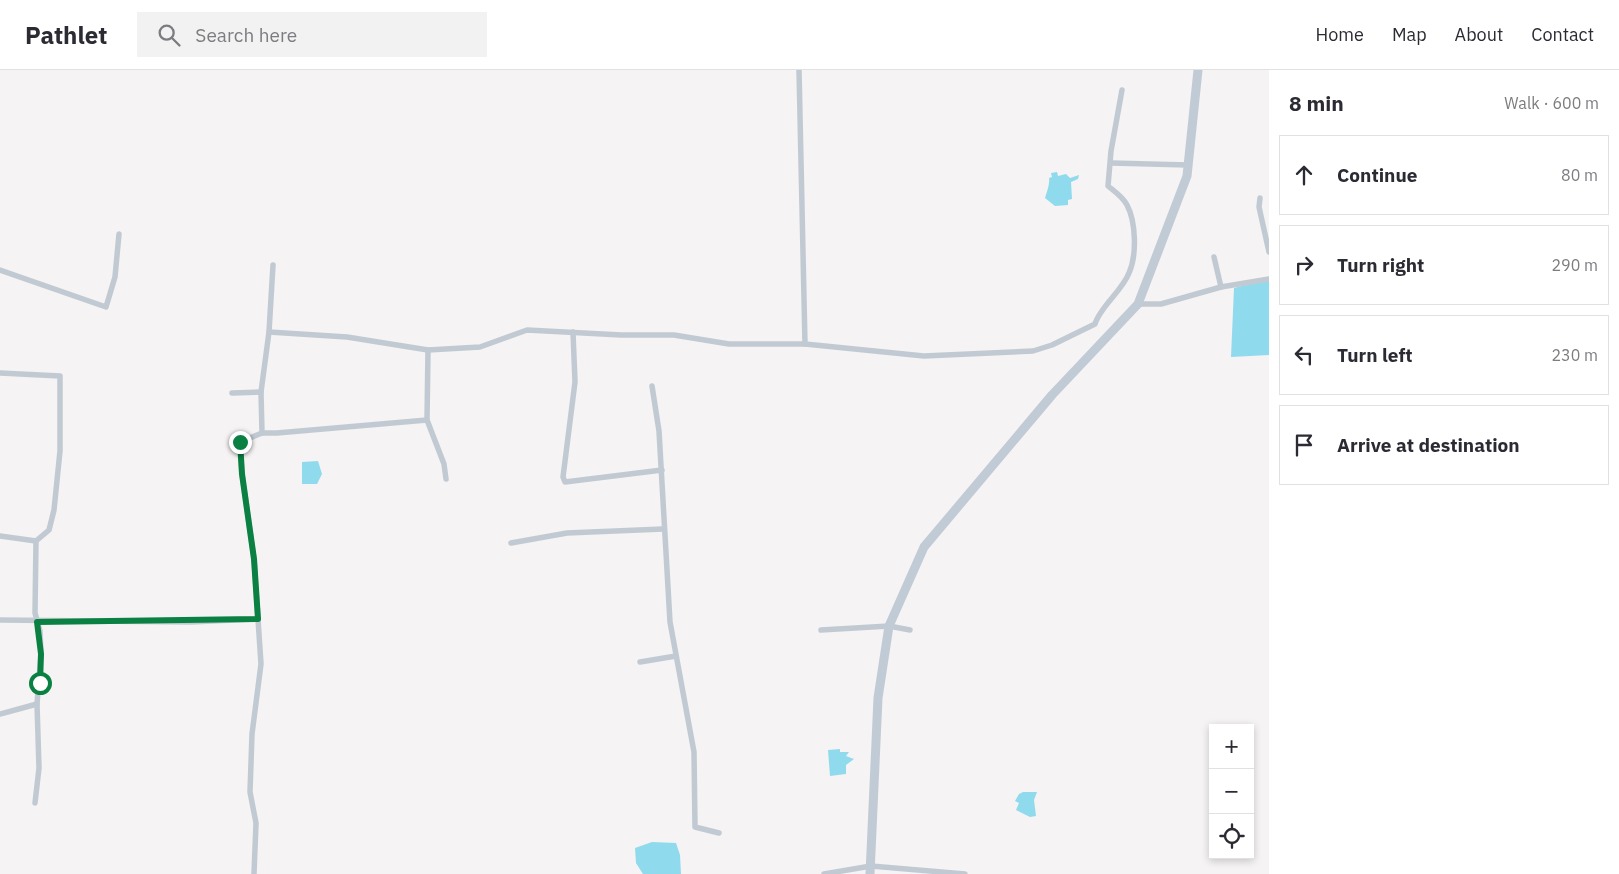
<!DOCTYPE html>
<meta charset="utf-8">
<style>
:root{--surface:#fff;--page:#f2f2f3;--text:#2b2b33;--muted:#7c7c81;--line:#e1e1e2}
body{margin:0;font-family:"IBM Plex Sans",sans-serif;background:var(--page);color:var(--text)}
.controls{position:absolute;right:15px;bottom:15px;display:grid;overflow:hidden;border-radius:0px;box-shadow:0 2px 8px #0003}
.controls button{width:45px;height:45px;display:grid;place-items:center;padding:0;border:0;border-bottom:1px solid var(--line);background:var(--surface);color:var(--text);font:25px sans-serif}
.stop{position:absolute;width:15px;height:15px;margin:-11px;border:4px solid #0b8043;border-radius:50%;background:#fff}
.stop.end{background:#0b8043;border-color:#fff;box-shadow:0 1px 5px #0008}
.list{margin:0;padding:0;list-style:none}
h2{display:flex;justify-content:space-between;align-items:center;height:65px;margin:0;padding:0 20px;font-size:21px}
h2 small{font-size:16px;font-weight:400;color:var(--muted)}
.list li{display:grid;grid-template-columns:32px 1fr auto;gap:15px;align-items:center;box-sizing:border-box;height:80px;margin:0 10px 10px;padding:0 10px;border:1px solid var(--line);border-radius:0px}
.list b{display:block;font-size:19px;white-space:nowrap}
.list em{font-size:16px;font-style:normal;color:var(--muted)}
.icon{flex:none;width:28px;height:28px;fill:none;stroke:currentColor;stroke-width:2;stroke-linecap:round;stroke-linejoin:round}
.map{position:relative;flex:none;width:1269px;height:804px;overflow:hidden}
header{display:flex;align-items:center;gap:30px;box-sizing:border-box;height:70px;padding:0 25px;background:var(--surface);border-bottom:1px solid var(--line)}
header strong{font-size:24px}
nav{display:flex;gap:28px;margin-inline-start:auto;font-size:18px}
.search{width:350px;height:45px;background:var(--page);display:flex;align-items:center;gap:12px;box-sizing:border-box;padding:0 18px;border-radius:0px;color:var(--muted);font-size:19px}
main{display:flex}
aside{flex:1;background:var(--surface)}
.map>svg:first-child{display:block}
.water{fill:#90daee}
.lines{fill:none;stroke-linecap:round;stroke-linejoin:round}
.minor{stroke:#c1cad2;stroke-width:5.5}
.secondary{stroke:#c1cbd6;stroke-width:9}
.route{stroke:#0b8043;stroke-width:6}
</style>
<header>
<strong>Pathlet</strong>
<div class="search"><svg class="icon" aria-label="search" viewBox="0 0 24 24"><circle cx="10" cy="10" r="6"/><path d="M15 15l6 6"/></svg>Search here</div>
<nav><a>Home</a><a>Map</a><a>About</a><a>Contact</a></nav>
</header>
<main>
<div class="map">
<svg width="1269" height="804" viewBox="0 0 1269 804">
<rect width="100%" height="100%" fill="#f5f3f3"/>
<g class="water">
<path d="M1057,102L1058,106L1066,104L1070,108L1079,105L1078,109L1071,112L1072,129L1068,130V135L1055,136L1045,128C1047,122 1050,113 1049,108L1052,107L1051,103Z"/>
<path d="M1269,209V285L1231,287L1234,218Z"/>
<path d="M318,391L322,404L317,414H302V392Z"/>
<path d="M840,679V682H849L846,686L854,689L846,695V704L830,706L828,680Z"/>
<path d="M1023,722H1037L1034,730L1036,746L1030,747L1016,740L1019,733L1015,731L1019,724Z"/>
<path d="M652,772L676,773L680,785L681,804H643L636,793L635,778Z"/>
</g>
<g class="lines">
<g class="minor">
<path d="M799,0L805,274"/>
<path d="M1111,93L1188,95"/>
<path d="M1260,128L1259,137L1269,182"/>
<path d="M1214,187L1221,217L1269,209"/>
<path d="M0,200L106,237L115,207L119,164"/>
<path d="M1138,234H1161L1221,217"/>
<path d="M269,262L347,267L428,280L480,277L527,260L621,265H674L729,274H805L924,286L1033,281L1052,275L1095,254C1100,237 1122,221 1129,203C1137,185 1136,152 1127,135C1123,127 1114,121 1108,116L1111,81L1122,20"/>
<path d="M573,262L575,312L563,407L565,412L662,400"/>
<path d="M428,280L427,350L444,394L446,409"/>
<path d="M0,303L60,306V381L54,440L49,460L36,471L35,543L40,561L41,584L37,634L39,698L35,733"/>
<path d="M652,316L659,361L670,552L694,682L695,757L719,763"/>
<path d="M232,323L261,322"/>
<path d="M262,363L261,322L269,262L273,195"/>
<path d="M0,466L36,471"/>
<path d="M511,473L567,463L663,459"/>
<path d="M0,550L191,552L258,549"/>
<path d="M821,560L889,556L910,560"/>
<path d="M640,592L676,586"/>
<path d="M0,644L37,634"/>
<path d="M254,804L256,753L250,722L252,664L261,594L254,489L242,404L240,372L262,363H277L427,350"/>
<path d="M824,804L871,796L965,804"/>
</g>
<path class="secondary" d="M870,804L878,628L889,556L924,477L1052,325L1138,234L1187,106L1198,0"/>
</g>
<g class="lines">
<path class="route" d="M40,613L41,584L37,552L258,549L254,489L242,404L240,372"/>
</g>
</svg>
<div class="controls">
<button>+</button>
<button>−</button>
<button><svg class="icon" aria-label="locate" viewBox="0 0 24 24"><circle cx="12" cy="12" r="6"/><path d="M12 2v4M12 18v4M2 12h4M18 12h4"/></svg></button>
</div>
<div class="stop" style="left:40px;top:613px"></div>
<div class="stop end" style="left:240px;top:372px"></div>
</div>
<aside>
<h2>8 min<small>Walk · 600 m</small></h2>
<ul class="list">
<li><svg class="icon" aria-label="ahead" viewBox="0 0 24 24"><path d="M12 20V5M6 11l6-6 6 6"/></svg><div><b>Continue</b></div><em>80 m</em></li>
<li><svg class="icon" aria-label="right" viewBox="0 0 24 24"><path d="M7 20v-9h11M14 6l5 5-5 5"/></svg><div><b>Turn right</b></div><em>290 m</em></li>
<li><svg class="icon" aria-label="left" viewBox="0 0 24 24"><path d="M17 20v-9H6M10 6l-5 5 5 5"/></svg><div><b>Turn left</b></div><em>230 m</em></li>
<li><svg class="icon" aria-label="arrive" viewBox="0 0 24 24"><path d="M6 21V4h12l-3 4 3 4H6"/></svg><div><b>Arrive at destination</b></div></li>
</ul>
</aside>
</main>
